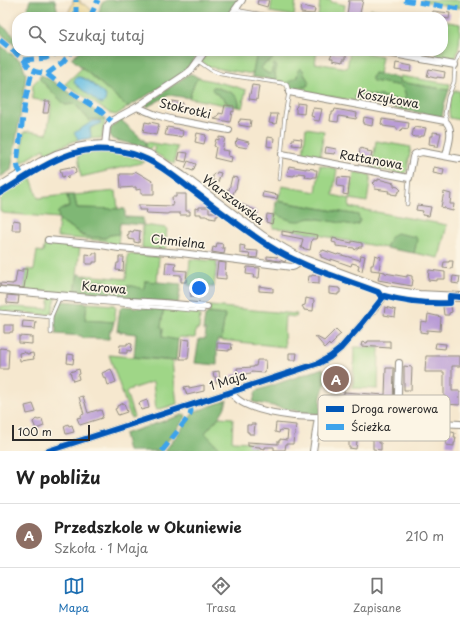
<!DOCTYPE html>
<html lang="pl">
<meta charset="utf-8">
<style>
:root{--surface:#fff;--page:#f6f6f6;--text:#222;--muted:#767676;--line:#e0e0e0;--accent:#1f6fb2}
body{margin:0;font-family:"Playpen Sans",sans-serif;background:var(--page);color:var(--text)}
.scale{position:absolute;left:12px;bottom:10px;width:78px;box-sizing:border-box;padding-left:4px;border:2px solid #2b2b2b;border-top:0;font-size:11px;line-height:14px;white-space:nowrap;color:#2b2b2b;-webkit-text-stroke:3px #fcf5e5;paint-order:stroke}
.you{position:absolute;left:199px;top:288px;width:14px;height:14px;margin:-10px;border:3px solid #fff;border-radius:50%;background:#1a73e8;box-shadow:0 0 0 6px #1a73e833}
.badge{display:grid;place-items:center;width:26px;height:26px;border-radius:50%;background:var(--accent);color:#fff;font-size:13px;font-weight:700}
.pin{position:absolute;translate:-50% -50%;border:2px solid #fff;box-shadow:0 1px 4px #0006}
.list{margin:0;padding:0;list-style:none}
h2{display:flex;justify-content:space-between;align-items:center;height:52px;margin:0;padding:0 16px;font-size:17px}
h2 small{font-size:13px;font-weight:400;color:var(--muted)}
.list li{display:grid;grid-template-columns:26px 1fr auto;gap:12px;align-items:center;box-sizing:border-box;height:64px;padding:0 16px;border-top:1px solid var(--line)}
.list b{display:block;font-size:15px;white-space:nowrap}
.list p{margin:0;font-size:13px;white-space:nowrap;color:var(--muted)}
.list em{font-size:13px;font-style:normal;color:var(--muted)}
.icon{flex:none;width:22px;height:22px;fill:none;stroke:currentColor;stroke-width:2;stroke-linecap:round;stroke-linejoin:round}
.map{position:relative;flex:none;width:460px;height:451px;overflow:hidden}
.search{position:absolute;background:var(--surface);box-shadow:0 2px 6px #0003;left:12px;right:12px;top:12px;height:44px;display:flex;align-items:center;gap:10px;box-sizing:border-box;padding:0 14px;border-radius:16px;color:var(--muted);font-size:15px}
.sheet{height:116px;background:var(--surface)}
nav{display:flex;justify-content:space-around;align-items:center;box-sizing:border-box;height:56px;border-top:1px solid var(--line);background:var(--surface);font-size:11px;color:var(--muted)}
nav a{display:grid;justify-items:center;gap:2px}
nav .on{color:var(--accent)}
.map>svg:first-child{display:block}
.green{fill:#9fd687;stroke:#658059}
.forest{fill:#7fb774;stroke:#557150}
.sand{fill:#eeda9e;stroke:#8c8264}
.water{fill:#66bee3;stroke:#487487}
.building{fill:#b99cd6}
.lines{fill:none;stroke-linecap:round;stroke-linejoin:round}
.service-casing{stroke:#908a7d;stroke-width:4.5}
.minor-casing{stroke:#908a7d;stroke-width:8}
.secondary-casing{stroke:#908a7d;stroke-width:10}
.service{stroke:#fff;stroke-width:3}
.minor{stroke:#fff;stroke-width:6}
.secondary{stroke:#fff;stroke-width:8}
.quiet{stroke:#3ea3eb;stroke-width:5;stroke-dasharray:10 5;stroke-linecap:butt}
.cycleway-casing{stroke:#fcf5e5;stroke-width:8}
.cycleway{stroke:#0057b8;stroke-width:6}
.labels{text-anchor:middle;stroke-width:3.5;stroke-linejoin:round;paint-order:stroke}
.street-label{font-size:12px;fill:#2b2b2b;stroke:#fcf5e5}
.key{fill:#fcf5e5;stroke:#bdb8ad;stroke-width:1}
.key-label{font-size:11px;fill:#2b2b2b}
</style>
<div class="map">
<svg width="460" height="451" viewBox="0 0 460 451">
<rect width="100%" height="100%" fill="#fcf5e5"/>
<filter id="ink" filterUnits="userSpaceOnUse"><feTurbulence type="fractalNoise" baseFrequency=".025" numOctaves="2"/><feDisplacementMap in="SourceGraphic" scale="8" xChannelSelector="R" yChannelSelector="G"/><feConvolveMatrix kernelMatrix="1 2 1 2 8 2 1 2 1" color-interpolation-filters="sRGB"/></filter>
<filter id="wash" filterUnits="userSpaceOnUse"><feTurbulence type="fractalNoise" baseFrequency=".012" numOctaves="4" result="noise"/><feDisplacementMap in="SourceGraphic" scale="16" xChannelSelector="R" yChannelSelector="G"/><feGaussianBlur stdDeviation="0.9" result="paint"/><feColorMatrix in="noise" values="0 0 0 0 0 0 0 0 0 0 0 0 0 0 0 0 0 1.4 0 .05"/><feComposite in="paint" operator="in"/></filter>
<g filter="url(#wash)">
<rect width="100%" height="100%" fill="#f6e8cf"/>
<g class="green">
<path d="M272,0H296L294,16L270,12Z"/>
<path d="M316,0H331V2L345,5L343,17H318L320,1Z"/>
<path d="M422,0H460V8L422,1Z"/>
<path d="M371,9L420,17H370Z"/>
<path d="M443,21L460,24C460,34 460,55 453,62L436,59L437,51H443Z"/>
<path d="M209,51H249L257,52L253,74L214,68L207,66L201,61Z"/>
<path d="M282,51H317L315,63L347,68L350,51H355L382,56L379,74L374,73L372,80L373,81L401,86L404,89L406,97L404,100L401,101L381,96H355V98L360,102L296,90L300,87H305L308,85L309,82L304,74L303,70L298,72L297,77L287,83L284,82L276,80L275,73L277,66L273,67L271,73L269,74L264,71L261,68L264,64L272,60L273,55L281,57Z"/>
<path d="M82,68L128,107L116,115L111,114L65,84Z"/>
<path d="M400,76L450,84L449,90L399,82Z"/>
<path d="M39,78L65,105L75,104L90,121L92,119L105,120L102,138L77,140L46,153L44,149L20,164L24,132L29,131L47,134L52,102L32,99L33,84Z"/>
<path d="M199,78C211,81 222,83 234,86C238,87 241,89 246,90L242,108L239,107C240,91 226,92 215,87V93L221,97L230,106L189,98L195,82Z"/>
<path d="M453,91H460V120L450,118C448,109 449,99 453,91Z"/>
<path d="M306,128L324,131L320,158L303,155Z"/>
<path d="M376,141L411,147L407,171L404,174L372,168Z"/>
<path d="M146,142L177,147L174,164L153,152L155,148L152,146L149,150L146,148Z"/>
<path d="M104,152L127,155L145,162L81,177L78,155L85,153Z"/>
<path d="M320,165L337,169L333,195L350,199L354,172L371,175L367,202L350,199L349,207L447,225L439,258L414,253L416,246L388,243L386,248L333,238L289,229L273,228L275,212L288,219L313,218L355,225L358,215L278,201L279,194H280L282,186L316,192Z"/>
<path d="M30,175L38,198L67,195L69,207L64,208L58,212L59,218L2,213L0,210V195Z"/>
<path d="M116,191L118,209L77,208L74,195Z"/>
<path d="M59,220L71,227L82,236L87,237L105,238L110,235L119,234L118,246L110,245L106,241L57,237Z"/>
<path d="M143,225L167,228L165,250L142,248Z"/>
<path d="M45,243L80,246L75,294L24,290L27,269L34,270L37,251L43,252Z"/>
<path d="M128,254L159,257L157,282L145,281L144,288L142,290L132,286H125L116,298L110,297V285L105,281C98,282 89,280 84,275L126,279Z"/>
<path d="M190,259L217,261L214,287L188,285Z"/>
<path d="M50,296H54L56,298L52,312L48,315L0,311V306L48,309Z"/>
<path d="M87,303L114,305L116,308L114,322L85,320Z"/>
<path d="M210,306L297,314L296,317L285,316L284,330L285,347L221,340L225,315L209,313Z"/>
<path d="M165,310L198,312L200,315L199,329H196L195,338L179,337L178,340L162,338L163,328L161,327L163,312Z"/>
<path d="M354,347L379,348L378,389L353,388Z"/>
<path d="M109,355L172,361L177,404L156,410L153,382L149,383L128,390L126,392L134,417L131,418Z"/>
<path d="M219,417L233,418L232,441L255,442V451H222L205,433Z"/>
</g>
<g class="forest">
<path d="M30,0H55L59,17H25Z"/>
<path d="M106,0H238L227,17H98L101,4Z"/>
<path d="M0,24L17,38V47L0,33Z"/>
<path d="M0,45L22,62L26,74L24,94L11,170L0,177Z"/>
<path d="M80,51H201L189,66L182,74L128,107L71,58Z"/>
<path d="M257,52L273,55L272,60L264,64L261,68L264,71L269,74L271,73L274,64L276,65L277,66L275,73L276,80L252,77Z"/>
<path d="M300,68L303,70L304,74L309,82L308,85L305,87H300L296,90L291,88L287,83L297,77L298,70Z"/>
<path d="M374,73L400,78L399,82L449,90L444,105L442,117L360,102L355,98V96L359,93L381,96L401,101C409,98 405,91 401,86L373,81L372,80V77Z"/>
<path d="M189,74H192L199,78L195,82L189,98L169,95L147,107L146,104Z"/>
<path d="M41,75L51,80L98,113L105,118V120L92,119L90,121L75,104L65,105L39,78Z"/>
<path d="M213,87H215C226,92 240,91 239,107L230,106L225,100L213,91L212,89Z"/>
<path d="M122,118V121L146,142V148L112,139L110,136V129Z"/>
<path d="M67,195H74L77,208L125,209V217L143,218V225L120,223L119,234L110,235L105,238L87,237L82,235L71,227L59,220L58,212L60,210L69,207Z"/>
<path d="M276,201L358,215L360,221L358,224L353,225L313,218C307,218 305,220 300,221C291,222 281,217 275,212Z"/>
<path d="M396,233L416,237L417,240L414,253L386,248L391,236Z"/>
<path d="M78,274C85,275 84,277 90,279C96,281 102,281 107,281L110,285V297L75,294Z"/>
<path d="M145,281L181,284L178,303L116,298C114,287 123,285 132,286C136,286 139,288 142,289L144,288Z"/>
<path d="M61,301L87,303L85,320L114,322L112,330H110L109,339L82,338V336L56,334V326H54L57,305Z"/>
<path d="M123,306L165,310L163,312L161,327L163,328L162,337L178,340L176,361L134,357L136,334L120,332L119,330L117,331L120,309Z"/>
<path d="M207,313L225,315L221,340H217V365L195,363L199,339H205L206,330H203L205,316Z"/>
<path d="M323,368C328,381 324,385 321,397C320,403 321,408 320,414L307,413L253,402L256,391Z"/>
<path d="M227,400C225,413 213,423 205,433L222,451H165L194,412Z"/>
<path d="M185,414L186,417L160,451H128L124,434Z"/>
</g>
<path class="sand" d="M73,0H80V3C88,6 92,8 94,17H68L69,11L73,3Z"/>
<g class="water">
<path d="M77,77C86,76 99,90 106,96L105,101L103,104L99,103L75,84L74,81Z"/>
<path d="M93,121H100L101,123L100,124L90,128L91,136L90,138L79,140L74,133Z"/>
</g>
<g id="blocks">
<g class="building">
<path d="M258,0H269L267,7L257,4Z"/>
<path d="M349,0H363L360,13L368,15V17H353L347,15Z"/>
<path d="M302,6L315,9L314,14L301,13V11L300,9L301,8Z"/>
<path d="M433,11L450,13L449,19L432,16Z"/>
<path d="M332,53L346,54V59H343V62L333,60V58H330Z"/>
<path d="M396,63L412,66L411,72L395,70Z"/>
<path d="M429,69L445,72L444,78L437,77V78H435L427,76Z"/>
<path d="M252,85L259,86L257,100L249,99Z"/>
<path d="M45,101H50L48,113H43Z"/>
<path d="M172,101L183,103L181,111L171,109Z"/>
<path d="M297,103L305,104L304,114L296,113V109L295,108L297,106Z"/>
<path d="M225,105L234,106V112L232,111L230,122L214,119L218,117L219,113L223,114Z"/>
<path d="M194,108L205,111L204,117L193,115V112L191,110L194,109Z"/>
<path d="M313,108L322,109L319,121L313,120L314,117L311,116Z"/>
<path d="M335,109L357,113L356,119L339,116L338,122L330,121L331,114H332V112H334Z"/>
<path d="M271,114H278L276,124L269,123Z"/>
<path d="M364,117L373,119L372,126L363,124Z"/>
<path d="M240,119L251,120L250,127L239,125V123L238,122L240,121Z"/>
<path d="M382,119L409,123L408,129L402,128L401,131L397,130V128L383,126V125L381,124Z"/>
<path d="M145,122L150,123V122L159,124L156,135L143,132Z"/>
<path d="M167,127L179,129V130L183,131L182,137L178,136V137L165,135Z"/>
<path d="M414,127L421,128V127L426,128L424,136H420V137H414L412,135Z"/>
<path d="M433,132L441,133L438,147H434L435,145L429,144L430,136H433Z"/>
<path d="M197,133L206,135L204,144L195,142Z"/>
<path d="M219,137L225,138L222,150L229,151L228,156L232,157L231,162L214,158L216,147L214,146L216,139L219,140Z"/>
<path d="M268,137L274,138L273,147L267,146Z"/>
<path d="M293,138L302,139L301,146L292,145L293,143L291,141L293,140Z"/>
<path d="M237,139L249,142L247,148L236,146V144L235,143L237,141Z"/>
<path d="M326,147L336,149L335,154L325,153Z"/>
<path d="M360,148L368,150L367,151L372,152L371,158L359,157Z"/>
<path d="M180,152L188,153L186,162L178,160Z"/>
<path d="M188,161L196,164L193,171L185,168Z"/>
<path d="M289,166L306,169V168L314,169V170H317L316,177H313L312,178L305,177L306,174L298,173V175H294V176L287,175Z"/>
<path d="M70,167V168L75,167L76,173L68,176V179L65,176L62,177L60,169Z"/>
<path d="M434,167L444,169L443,175L433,173Z"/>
<path d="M135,171L154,182V194H141V189L136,190V187L121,188L120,174H133Z"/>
<path d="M217,172L221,173L218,182L212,180L214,173L216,174Z"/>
<path d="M232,177L238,178L236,189H235L231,199L224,197L227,189L229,190Z"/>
<path d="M338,177L350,178L348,195L343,194L344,187L337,186Z"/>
<path d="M378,179L394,183V186L398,187L401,190L397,193V195L391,194V193H388L389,191L375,189V186L372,183L375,182V180L378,181Z"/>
<path d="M263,192L278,195L277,199L262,197Z"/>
<path d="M444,192L451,194L450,204H454L453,211L445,209V208L441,207Z"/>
<path d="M176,194H186V211H190V215H180V213H169L167,214L146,213L147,210H139V205L173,206L172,197H176Z"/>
<path d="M241,204L255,210V211L258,213L255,219L249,216L251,213L239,208Z"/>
<path d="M417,205L431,207L429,216L422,215L423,211L416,210Z"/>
<path d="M199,207H209V212H219L218,216H216V219L209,218V217H207V216H201V214H195V208L199,209Z"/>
<path d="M267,214L274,215L272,224L266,222Z"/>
<path d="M13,220L20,221V230H12Z"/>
<path d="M134,230L140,231L139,243L134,242V240L128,239V237L127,235L129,234V231L133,232Z"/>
<path d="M282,231L293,233V231L318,235L317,239H312L310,250L301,248L303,239L282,235Z"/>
<path d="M333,238L337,239V240L352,243V241L362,243V247H359L355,250L354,248L336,246V243L332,242Z"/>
<path d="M217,243L223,244L222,248H225L224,254L212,252L213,247L216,248Z"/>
<path d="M240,245L245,246L244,250L258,251L257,258L249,257L250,254L240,253Z"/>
<path d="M323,250L337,255L338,254L360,260L361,255L365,256L362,271L358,270L359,265L352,263L351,266L331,259V261L321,257V255H320L321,251H323Z"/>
<path d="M93,253H97V262H93V264H86V254L93,255Z"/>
<path d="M279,254L286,259L285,262L280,260L279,261L267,259V256L277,257Z"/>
<path d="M375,255L381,257L379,271L371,270V265H373Z"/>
<path d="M119,257H124L123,271L116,270L117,263H119Z"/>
<path d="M449,261H453L452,269L443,268L444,262H449Z"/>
<path d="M166,262L176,263L175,270L187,271L186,282H181V275L165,274Z"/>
<path d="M218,262L226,263L225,275H226V279L216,278Z"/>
<path d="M247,267L260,268L259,278H253L254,275L246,274Z"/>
<path d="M22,269H27L24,288L0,286V283L13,284V283H15L17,271L22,272Z"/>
<path d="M429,270L445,272V279H437V281L428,280Z"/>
<path d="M380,271L385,272V273L407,277V275L412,276V279L413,280L412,286L378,280Z"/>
<path d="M312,275L319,276V284L308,283L309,276H312Z"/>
<path d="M453,276L460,277L459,284L452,283Z"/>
<path d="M259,286L273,288V292L259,291Z"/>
<path d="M329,287L339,288V289H340V293H338V295L329,294Z"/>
<path d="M193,289L199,290V297H191V294L190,293L193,291Z"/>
<path d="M7,295L19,296L18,304L7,303Z"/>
<path d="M306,298L314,300L313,311L304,310V309L302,306L305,305Z"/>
<path d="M451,306L452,312L449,313V315H444L443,307Z"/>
<path d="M385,307L396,310L395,317L384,315Z"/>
<path d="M428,314L441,317L440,331L427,330V333L420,332L421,321L427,322Z"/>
<path d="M23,321L36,322L35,329L22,328Z"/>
<path d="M4,325H13V332H10V333H4Z"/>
<path d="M336,329L341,334L335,339L336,340L330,346L329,344L325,348L315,336L324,341Z"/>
<path d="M19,336L32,337V344L19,343Z"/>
<path d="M182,339L190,340L188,359H180Z"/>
<path d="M368,341H390V348L361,346L362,342L367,343Z"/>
<path d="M127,343L132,344L131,351L127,350V353H119L120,345H127Z"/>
<path d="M217,343L232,344L231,350L229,349V351L217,350Z"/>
<path d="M436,343L446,344L445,349L435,348Z"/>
<path d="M0,348L9,349L8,369H0Z"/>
<path d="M24,352L25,353H27V354L33,353L34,359L20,361L19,353Z"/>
<path d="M289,353H297L296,360H289Z"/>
<path d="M68,354L74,355L73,364L67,363Z"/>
<path d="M426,356H460V366H452V391H460V405L445,404V414H436L437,400H444V372H425Z"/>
<path d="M257,360H266L265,373L251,372V373L238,375L237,368L254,367V366H256Z"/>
<path d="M404,366L412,367L411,390H404Z"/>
<path d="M386,368H394L393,407H377V412L343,410L344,392L385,395Z"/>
<path d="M79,369L80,374L78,375L79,379L73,381L70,372Z"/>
<path d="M111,369L116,382L108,385L106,378L104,379L102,373Z"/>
<path d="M219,371L220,382L216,383V377H214L213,372Z"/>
<path d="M238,374L239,382L232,383L231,375Z"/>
<path d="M204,385V391L187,395L184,387L189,386V388Z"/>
<path d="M83,396L88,413L97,410V411L101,410L103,416L102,417V418L80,425L77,418L81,417V415L84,414L79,397Z"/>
<path d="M147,400L149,408L141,410L139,403Z"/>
<path d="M124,403L127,412L118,415L115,409L117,408V406Z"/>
<path d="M33,404L36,412L27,414L25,406Z"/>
<path d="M36,419L38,420L42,419L44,426L36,429L33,422Z"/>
<path d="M276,423L296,425L295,435H294L293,444H286L285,450H274V447H265V449L260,448V447L248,446V442L278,444V441H280V439L287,440L288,431L280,430L279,433L275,432Z"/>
<path d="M68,424L69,426L72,425L74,432L66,434L64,426Z"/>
<path d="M251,424H255L254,434H249V432H247V425H251Z"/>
<path d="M370,432L379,433V443H381V450L373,449V439H370Z"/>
<path d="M452,432L455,433L454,437H456L455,443H454V446L446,445L447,436H448V433Z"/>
<path d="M350,439H356V441H357L356,449L349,448V441H350Z"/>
</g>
</g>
</g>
<g filter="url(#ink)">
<use href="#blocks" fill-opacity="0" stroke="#908a7d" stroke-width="1"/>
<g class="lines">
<defs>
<g id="service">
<path d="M236,9L241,11L276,17"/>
<path d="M198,61L211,70L221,74L282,83L287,85L289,92L285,115L279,179"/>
<path d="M447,121L445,114L448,97L454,82L455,65L460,53"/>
<path d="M407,204L409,178"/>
<path d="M58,299L203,311"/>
<path d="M0,312L51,317"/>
<path d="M51,333V317L59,299"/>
</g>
<g id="minor">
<path d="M230,17L242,0"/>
<path d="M377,51L455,65"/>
<path d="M289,92L445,121C455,129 448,145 446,156"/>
<path d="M137,107L156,115L174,120L229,130"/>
<path d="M105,145L107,127L111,121L137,107L186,74L192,69L205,51"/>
<path d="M282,154L409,178L413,157L415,154L422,152L460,159"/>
<path d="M48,240L101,245L119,248L181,253L292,267C297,266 299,263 302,259"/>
<path d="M0,290L114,300L163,303L207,307"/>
<path d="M231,392C241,409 276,414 294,416L460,424"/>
<path d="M397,421L399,363"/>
<path d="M48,451L231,392L319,363L330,357L340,349L361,325L383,298L386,290"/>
<path d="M313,451L318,417"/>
</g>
<path id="secondary" d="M0,187L41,162L56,155L77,148L88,146L105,145L133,149L148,154L163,163L182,176L262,236L284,249L302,259L386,290L419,295L460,297"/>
</defs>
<use href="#service" class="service-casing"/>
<use href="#minor" class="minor-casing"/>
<use href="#secondary" class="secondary-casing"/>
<use href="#service" class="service"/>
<use href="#minor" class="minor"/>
<use href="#secondary" class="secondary"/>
<g class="quiet">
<path d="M404,0L460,9"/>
<path d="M76,17V0"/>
<path d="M90,17L98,0"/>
<path d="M0,40L24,60L31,70L37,72L47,74L70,92L101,111L111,121"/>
<path d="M24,60L46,58L62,51"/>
<path d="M47,74L63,62L72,51"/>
<path d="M21,173L18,168L17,162L25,102L31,76L33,71"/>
<path d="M162,451L190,415L191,411L190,405"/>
</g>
<defs>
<g id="cycleway">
<path d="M0,193C23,179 45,163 71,154C95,146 126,149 148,160C163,167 176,178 188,187C215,207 241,228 269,246C302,267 341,278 378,292L380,295"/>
<path d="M48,451L231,392L319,363L330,357L340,349L361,325L384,296C405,302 427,304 450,303V296L460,297"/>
</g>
</defs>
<use href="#cycleway" class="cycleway-casing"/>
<use href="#cycleway" class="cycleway"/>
</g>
</g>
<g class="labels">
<g class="street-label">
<text transform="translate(388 99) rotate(10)" y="4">Koszykowa</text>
<text transform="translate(185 109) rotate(13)" y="4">Stokrotki</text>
<text transform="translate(371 160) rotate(10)" y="4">Rattanowa</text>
<text transform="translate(233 200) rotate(37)" y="4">Warszawska</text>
<text transform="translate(178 242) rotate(6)" y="4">Chmielna</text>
<text transform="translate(104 288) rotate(5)" y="4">Karowa</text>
<text transform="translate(228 381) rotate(-18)" y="4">1 Maja</text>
</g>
</g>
<rect x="318" y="395" width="132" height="46" rx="6" class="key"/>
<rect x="326" y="406" width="18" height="6" fill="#0057b8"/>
<rect x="326" y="424" width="18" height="6" fill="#3ea3eb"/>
<g class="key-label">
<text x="351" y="413">Droga rowerowa</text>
<text x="351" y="431">Ścieżka</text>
</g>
</svg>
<div class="scale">100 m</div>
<div class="you"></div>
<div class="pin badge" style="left:336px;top:379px;background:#8d6e63">A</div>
<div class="search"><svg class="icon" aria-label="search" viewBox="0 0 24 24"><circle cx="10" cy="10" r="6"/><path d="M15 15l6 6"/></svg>Szukaj tutaj</div>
</div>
<section class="sheet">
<h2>W pobliżu<small></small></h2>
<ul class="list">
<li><span class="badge" style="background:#8d6e63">A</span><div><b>Przedszkole w Okuniewie</b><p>Szkoła · 1 Maja</p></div><em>210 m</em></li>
</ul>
</section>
<nav>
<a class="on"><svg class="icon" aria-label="map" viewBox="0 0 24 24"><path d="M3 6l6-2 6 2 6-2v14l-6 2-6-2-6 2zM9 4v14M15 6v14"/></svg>Mapa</a>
<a><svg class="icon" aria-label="directions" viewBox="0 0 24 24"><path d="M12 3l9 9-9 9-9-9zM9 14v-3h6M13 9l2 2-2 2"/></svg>Trasa</a>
<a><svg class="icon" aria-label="saved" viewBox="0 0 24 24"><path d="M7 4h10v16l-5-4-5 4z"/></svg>Zapisane</a>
</nav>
